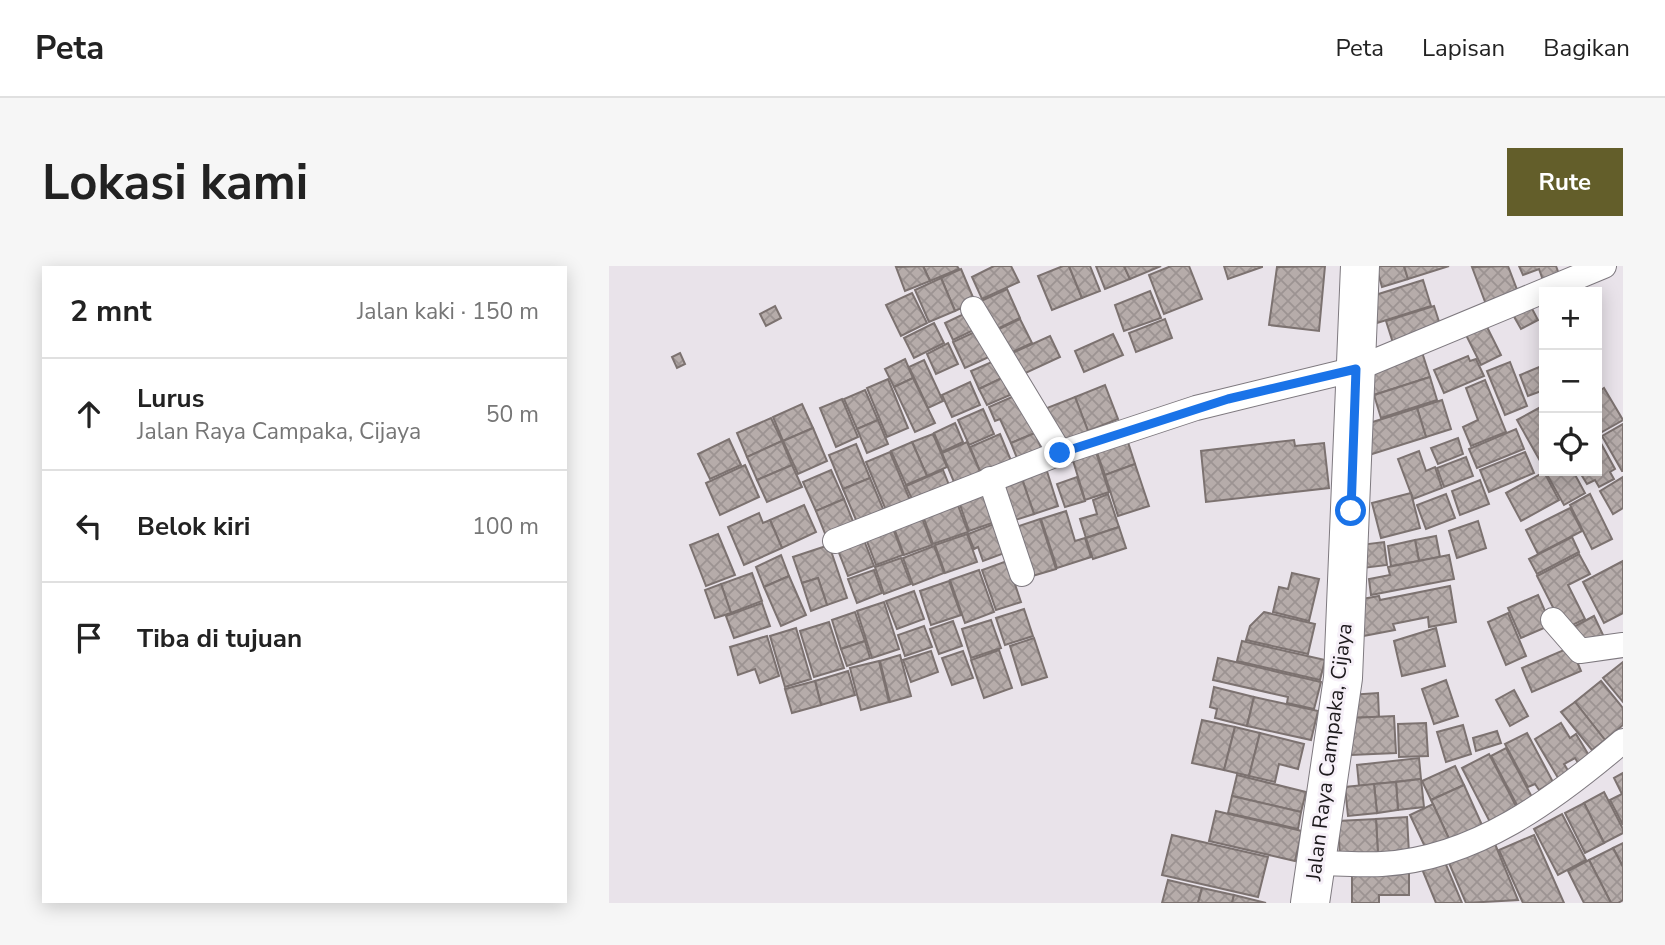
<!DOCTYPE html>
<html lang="id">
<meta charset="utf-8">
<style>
:root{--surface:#fff;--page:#f6f6f6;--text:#222;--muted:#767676;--line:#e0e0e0;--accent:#635e2a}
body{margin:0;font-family:"Nunito Sans",sans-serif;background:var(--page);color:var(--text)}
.controls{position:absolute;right:21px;top:21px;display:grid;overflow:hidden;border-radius:0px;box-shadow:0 4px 18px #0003}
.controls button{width:63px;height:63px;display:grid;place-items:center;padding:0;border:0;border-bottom:2px solid var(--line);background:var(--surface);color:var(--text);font:35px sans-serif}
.stop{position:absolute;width:21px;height:21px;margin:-16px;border:5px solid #1a73e8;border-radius:50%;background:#fff}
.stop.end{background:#1a73e8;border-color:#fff;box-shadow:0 2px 7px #0008}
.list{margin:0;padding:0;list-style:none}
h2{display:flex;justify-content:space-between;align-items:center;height:91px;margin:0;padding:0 28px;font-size:30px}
h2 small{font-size:23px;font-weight:400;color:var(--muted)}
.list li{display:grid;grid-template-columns:46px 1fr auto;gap:21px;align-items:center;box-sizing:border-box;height:112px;padding:0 28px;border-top:2px solid var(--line)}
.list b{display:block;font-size:26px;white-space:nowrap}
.list p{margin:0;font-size:23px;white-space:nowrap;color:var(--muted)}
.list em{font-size:23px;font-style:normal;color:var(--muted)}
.icon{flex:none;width:38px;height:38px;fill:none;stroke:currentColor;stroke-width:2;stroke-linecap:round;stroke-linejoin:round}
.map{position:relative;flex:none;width:1014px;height:637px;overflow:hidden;border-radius:0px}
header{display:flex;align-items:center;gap:42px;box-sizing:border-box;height:98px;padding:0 35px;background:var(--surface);border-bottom:2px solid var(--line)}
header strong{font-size:33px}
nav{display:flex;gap:38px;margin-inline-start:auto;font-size:24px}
.intro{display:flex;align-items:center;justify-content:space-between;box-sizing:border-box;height:168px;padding:0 42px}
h1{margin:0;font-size:49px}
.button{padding:18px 32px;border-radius:0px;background:var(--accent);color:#fff;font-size:24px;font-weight:700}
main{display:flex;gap:42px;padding:0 42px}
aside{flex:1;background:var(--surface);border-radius:0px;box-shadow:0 4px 18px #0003}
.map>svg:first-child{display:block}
.building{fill:url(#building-cross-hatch);stroke:#7c7270;stroke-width:2}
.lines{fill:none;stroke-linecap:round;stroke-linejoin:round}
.minor-casing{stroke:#7e797f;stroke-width:26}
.primary-casing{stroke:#7e797f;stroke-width:40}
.minor{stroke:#fff;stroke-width:24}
.primary{stroke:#fff;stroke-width:38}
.route{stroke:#1a73e8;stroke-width:9}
.labels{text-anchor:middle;stroke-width:6;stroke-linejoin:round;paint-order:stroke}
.street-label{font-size:21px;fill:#1c191c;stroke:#f6f0f8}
</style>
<header>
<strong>Peta</strong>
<nav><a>Peta</a><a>Lapisan</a><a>Bagikan</a></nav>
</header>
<div class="intro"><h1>Lokasi kami</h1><a class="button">Rute</a></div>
<main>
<aside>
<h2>2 mnt<small>Jalan kaki · 150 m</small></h2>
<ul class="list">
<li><svg class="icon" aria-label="ahead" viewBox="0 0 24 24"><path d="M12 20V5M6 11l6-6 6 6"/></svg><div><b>Lurus</b><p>Jalan Raya Campaka, Cijaya</p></div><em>50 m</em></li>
<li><svg class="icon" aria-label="left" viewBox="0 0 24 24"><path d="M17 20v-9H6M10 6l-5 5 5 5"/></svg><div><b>Belok kiri</b></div><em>100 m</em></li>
<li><svg class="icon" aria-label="arrive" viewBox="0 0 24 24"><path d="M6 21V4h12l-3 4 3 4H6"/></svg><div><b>Tiba di tujuan</b></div></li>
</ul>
</aside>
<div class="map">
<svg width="1014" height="637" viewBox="0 0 1014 637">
<defs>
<pattern id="building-cross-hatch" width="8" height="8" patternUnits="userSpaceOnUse" patternTransform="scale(1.75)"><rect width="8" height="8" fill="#b6acaa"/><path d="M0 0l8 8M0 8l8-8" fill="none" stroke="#9c9392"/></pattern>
</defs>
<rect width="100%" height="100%" fill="#e9e3ea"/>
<g class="building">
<path d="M314,0H348L350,3L321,15Z"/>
<path d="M314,0L321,15L296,25L287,1Z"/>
<path d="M385,0H402L410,16L373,33L363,11Z"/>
<path d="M454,0H460L473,32L443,44L429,10Z"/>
<path d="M460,0H481L491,25L473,32Z"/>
<path d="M487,0H515L521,13L496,23Z"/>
<path d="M515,0H552L521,13Z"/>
<path d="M562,0H580L593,33L555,48L540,9Z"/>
<path d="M615,0H653V1L619,13Z"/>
<path d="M716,0L710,65L660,59L668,1Z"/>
<path d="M767,0H795L799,13L773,21Z"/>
<path d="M795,0H840L799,13Z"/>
<path d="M899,0L910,29L878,41L863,1Z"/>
<path d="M910,0H947L952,14L936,20L930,3L914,9Z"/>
<path d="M352,3L366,36L346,45L332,12Z"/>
<path d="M332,12L346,45L320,56L306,24Z"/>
<path d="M814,14L822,40L768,57L760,31Z"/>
<path d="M398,23L411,52L386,64L372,35Z"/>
<path d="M541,25L552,52L515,65L506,39Z"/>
<path d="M303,27L318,57L292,70L277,39Z"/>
<path d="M920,37L929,54L912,63L903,47Z"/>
<path d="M166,40L172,52L157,60L151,48Z"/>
<path d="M825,40L833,65L785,80L777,55Z"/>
<path d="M361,45L369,62L344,74L336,57Z"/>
<path d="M411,53L423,77L399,88L388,64Z"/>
<path d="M556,53L563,72L527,86L520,67Z"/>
<path d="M325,57L335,77L305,92L295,72Z"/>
<path d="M876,57L892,89L872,99L856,67Z"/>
<path d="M370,64L382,90L356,102L344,76Z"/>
<path d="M504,68L514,89L475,106L466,85Z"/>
<path d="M441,70L451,91L410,110L399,89Z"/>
<path d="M339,77L349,98L327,108L318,88Z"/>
<path d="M812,83L821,111L765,129L756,101Z"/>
<path d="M71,87L76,98L68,102L63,91Z"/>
<path d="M859,90L861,95L867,93L875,110L835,127L825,104Z"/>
<path d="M296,93L304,112L285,121L276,103Z"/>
<path d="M315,94L334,135L319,142L300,101Z"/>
<path d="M385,95L393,112L370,123L362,105Z"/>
<path d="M901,96L918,140L896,149L878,105Z"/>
<path d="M935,99V124L919,130L911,109Z"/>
<path d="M821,111L828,134L772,152L765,129Z"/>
<path d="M304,112L326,157L306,166L285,121Z"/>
<path d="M393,112L401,129L378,139L370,123Z"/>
<path d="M279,113L299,162L278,171L258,122Z"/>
<path d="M876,114L897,166L862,180L854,161L869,154L857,122Z"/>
<path d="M361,116L371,139L343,151L333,129Z"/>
<path d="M496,119L509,153L479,165L466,131Z"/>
<path d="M995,122L1014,154L993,166L988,158V127Z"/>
<path d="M256,124L269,154L248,163L235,133Z"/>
<path d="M410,128L426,167L402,177L391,153L386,155L380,141Z"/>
<path d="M466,131L479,165L451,176L438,142Z"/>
<path d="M233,133L249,171L227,181L211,142Z"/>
<path d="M833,134L842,163L817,171L808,142Z"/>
<path d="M193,138L204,162L174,175L164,151Z"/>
<path d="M808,142L817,171L760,189L751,160Z"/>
<path d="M930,142L935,153V202L908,154Z"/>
<path d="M374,143L385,168L360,179L349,154Z"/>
<path d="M162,152L173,175L138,191L128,167Z"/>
<path d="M269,154L279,178L258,187L248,163Z"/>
<path d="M346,157L354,176L333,186L325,167Z"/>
<path d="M1014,158V205H1013L993,170Z"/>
<path d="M204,162L218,195L189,208L174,175Z"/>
<path d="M907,163L915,183L868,202L860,183Z"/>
<path d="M426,167L434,186L410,197L402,177Z"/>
<path d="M324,168L338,201L318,210L303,176Z"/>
<path d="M391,168L403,197L373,210L361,181Z"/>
<path d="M517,170L526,198L496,209L486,181Z"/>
<path d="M988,170L1006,203L1001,206L1005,213L990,221L986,214L978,218L970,205H988Z"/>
<path d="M849,172L854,188L829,198L822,182Z"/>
<path d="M120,173L132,199L101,213L89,188Z"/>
<path d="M685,174L686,180L715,177L720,222L597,236L592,185Z"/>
<path d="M173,175L183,199L148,214L138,191Z"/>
<path d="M303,176L318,210L297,219L282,185Z"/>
<path d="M358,176L373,210L347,221L333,187Z"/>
<path d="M247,178L261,212L234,223L220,189Z"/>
<path d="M485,180L500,226L476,234L462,188Z"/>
<path d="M810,185L817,205L826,201L833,222L804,233L789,193Z"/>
<path d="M281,186L303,239L279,249L257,196Z"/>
<path d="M916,186L925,207L880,226L871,204Z"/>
<path d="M857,191L864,210L835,221L828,202Z"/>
<path d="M526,198L540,240L509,250L496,209Z"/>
<path d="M136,199L150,231L111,249L97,217Z"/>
<path d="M183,199L193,221L158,236L148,214Z"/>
<path d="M436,199L449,240L425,248L411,207Z"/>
<path d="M222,204L235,233L207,245L194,216Z"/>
<path d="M334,204L342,224L306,240L297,220Z"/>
<path d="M936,205H964L976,227L955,239Z"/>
<path d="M935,206L950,234L912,255L897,227Z"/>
<path d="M411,207L425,248L400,256L387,215Z"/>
<path d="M468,211L476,235L456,241L448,218Z"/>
<path d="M1014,211V242L1004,248L991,225Z"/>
<path d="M261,212L277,250L250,261L234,223Z"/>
<path d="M871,214L880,238L851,249L843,225Z"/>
<path d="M379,227L389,255L360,265L348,230Z"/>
<path d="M802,227L811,262L772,272L763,237Z"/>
<path d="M499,228L510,261L477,272L471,253L488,248L484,234Z"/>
<path d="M837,228L846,252L817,263L808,239Z"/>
<path d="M981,228L1003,273L983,283L961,239Z"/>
<path d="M235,233L247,263L219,275L207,245Z"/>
<path d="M347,234L359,266L324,278L313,247Z"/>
<path d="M195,239L207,266L173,282L161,254Z"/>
<path d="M961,242L973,265L929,288L917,264Z"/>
<path d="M457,245L466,275L476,272L482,291L448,302L432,253Z"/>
<path d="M150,247L154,257L161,254L173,282L135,299L119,261Z"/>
<path d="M313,252L323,279L295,289L285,262Z"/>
<path d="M431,253L447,303L420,311L404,262Z"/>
<path d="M869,255L877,282L848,292L840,265Z"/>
<path d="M390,256L401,285L374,295L369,281L365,283L359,268Z"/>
<path d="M283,260L294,289L267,299L256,270Z"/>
<path d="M510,261L517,282L484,293L477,272Z"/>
<path d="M109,268L126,309L97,320L81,279Z"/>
<path d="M358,268L368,296L336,307L326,279Z"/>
<path d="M253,269L265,300L239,310L227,279Z"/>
<path d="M827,270L831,291L810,295L806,274Z"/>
<path d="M963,271L970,286L928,308L920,293Z"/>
<path d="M806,274L810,295L782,300L779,280Z"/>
<path d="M775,276L778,299L754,302L751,279Z"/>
<path d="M220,279L238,332L218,339L209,312L193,317L184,291Z"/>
<path d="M325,280L335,307L304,319L294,292Z"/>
<path d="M970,288L981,308L959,319L976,353L955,363L928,310Z"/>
<path d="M172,289L180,310L155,321L147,301Z"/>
<path d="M840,289L845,313L762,329L760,313L781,309L779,301Z"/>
<path d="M292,292L302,318L275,328L266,301Z"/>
<path d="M398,295L412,336L387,344L373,304Z"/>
<path d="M1014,295V347L995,357L974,316Z"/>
<path d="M265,304L273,327L248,337L239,313Z"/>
<path d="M370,304L385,346L356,357L341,314Z"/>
<path d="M143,307L153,335L122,347L112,318Z"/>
<path d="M683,307L710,313L700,355L664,346L670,321L679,323Z"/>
<path d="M180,310L197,349L172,360L155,321Z"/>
<path d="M209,312L218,339L202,345L193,317Z"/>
<path d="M340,315L352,349L322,359L311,325Z"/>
<path d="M112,318L122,347L106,352L96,324Z"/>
<path d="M841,320L847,356L820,361L819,351L784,358L786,364L749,371L742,335L770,330L771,334Z"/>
<path d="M305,325L315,353L288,363L277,335Z"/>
<path d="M929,329L942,359L912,372L899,342Z"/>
<path d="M275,336L290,383L263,392L248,345Z"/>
<path d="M153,337L161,360L125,372L117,350Z"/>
<path d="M415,343L424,370L396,379L387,352Z"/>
<path d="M246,346L256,375L232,383L223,354Z"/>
<path d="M655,346L706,358L699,388L637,374L641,360Z"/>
<path d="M899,347L917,390L897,399L879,356Z"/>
<path d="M985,350L995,371L972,383L961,363Z"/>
<path d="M382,354L392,382L362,392L353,363Z"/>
<path d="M344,355L353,380L330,388L321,363Z"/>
<path d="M220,356L235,402L205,411L191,365Z"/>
<path d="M315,360L323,381L296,390L289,369Z"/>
<path d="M187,362L202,413L176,421L161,370Z"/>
<path d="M827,362L836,400L793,410L785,375Z"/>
<path d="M158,370L170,410L151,417L146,403L129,409L121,381Z"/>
<path d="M425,372L438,411L413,419L401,380Z"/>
<path d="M256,375L261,392L238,400L232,383Z"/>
<path d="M633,375L716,394L711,414L628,395Z"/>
<path d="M962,381L972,405L923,426L913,402Z"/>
<path d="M390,384L403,422L375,432L362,394Z"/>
<path d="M322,385L329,406L302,416L294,394Z"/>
<path d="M354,385L364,412L343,419L333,392Z"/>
<path d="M291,389L302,430L281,436L271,395Z"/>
<path d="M609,392L712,416L705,443L678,437L679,431L604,414Z"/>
<path d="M270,395L280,436L252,444L241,402Z"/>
<path d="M1014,396V436L994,412Z"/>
<path d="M239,405L246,429L212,439L206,415Z"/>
<path d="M837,414L849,450L825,458L813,423Z"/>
<path d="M206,415L212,439L183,447L176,423Z"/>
<path d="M992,415L1014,442V459L996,474L966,436Z"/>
<path d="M605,421L645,431L638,460L606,452L608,443L601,441Z"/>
<path d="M905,424L919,450L901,460L887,434Z"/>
<path d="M769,427L770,451L741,452L740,429Z"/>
<path d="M645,431L709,445L702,474L638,460Z"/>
<path d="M966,436L996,474L983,484L952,446Z"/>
<path d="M785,450L787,487L742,489L741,452Z"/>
<path d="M593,454L626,461L615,504L583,497Z"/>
<path d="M817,457L819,490L790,491L789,458Z"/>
<path d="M952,457L961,472L967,468L982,493L971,500L966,492L955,498L963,511L952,517L926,473Z"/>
<path d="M854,459L862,488L837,496L828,466Z"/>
<path d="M626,461L651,467L640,510L615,504Z"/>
<path d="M888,465L892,477L867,485L864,472Z"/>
<path d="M651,467L695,478L689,503L670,498L666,516L640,510Z"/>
<path d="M918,467L944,516L930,524L926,518L919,521L896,478Z"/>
<path d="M897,482L924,533L909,541L882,490Z"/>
<path d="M880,488L909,544L882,558L853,502Z"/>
<path d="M810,492L812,513L750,520L748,499Z"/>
<path d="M846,500L855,519L822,534L813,515Z"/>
<path d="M1014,507V559L1001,534L1013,528L1005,512Z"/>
<path d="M628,509L697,526L692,546L623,530Z"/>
<path d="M812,513L815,541L789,544L787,516Z"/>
<path d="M787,516L789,544L768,547L765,518Z"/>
<path d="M765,518L768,547L739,550L736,521Z"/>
<path d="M855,519L873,559L841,575L822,534Z"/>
<path d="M995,526L1014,563V567L995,577L975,537Z"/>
<path d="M623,530L692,546L689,563L619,547Z"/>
<path d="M975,537L995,577L976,587L956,547Z"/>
<path d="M824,538L841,575L818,585L801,549Z"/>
<path d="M607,545L693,565L686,595L600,575Z"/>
<path d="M953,548L977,594L949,609L925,563Z"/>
<path d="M798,551L800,587L769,589L767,553Z"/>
<path d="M767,553L769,589L731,591L729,555Z"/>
<path d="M563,569L659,591L649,631L553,609Z"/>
<path d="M925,569L955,637H914L890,584Z"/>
<path d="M1014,577V601L1004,582Z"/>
<path d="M886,578L909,634L857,637L840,597Z"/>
<path d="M1004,582L1014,601V634L1009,637H1002L980,594Z"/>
<path d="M835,594L853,637H827L813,603Z"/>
<path d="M980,594L1002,637H975L959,605Z"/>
<path d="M800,602V629H770V637H743V603Z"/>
<path d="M559,614L593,622L589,637H553Z"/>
<path d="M593,622L625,629L623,637H589Z"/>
<path d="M625,629L657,637H623Z"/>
</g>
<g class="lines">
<defs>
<g id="minor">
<path d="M364,43L451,187"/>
<path d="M381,213L413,308"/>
<path d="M226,275L451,187L587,142L747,103L995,0"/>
<path d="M944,354L971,385L1014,379"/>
<path d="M708,597C730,597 752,599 773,598C866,593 946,533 1014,475"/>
</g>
<path id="primary" d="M701,637L734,412L751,0"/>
</defs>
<use href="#minor" class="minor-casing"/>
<use href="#primary" class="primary-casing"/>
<use href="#minor" class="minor"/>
<use href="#primary" class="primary"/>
</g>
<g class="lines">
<path class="route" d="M451,187L619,133L747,103L742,245"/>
</g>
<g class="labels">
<g class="street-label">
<text transform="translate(720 486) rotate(-83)" y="7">Jalan Raya Campaka, Cijaya</text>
</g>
</g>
</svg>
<div class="controls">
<button>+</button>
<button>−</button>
<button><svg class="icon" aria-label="locate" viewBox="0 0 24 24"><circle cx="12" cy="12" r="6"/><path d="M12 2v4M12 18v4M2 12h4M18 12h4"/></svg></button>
</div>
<div class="stop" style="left:742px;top:245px"></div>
<div class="stop end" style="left:451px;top:187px"></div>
</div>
</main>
